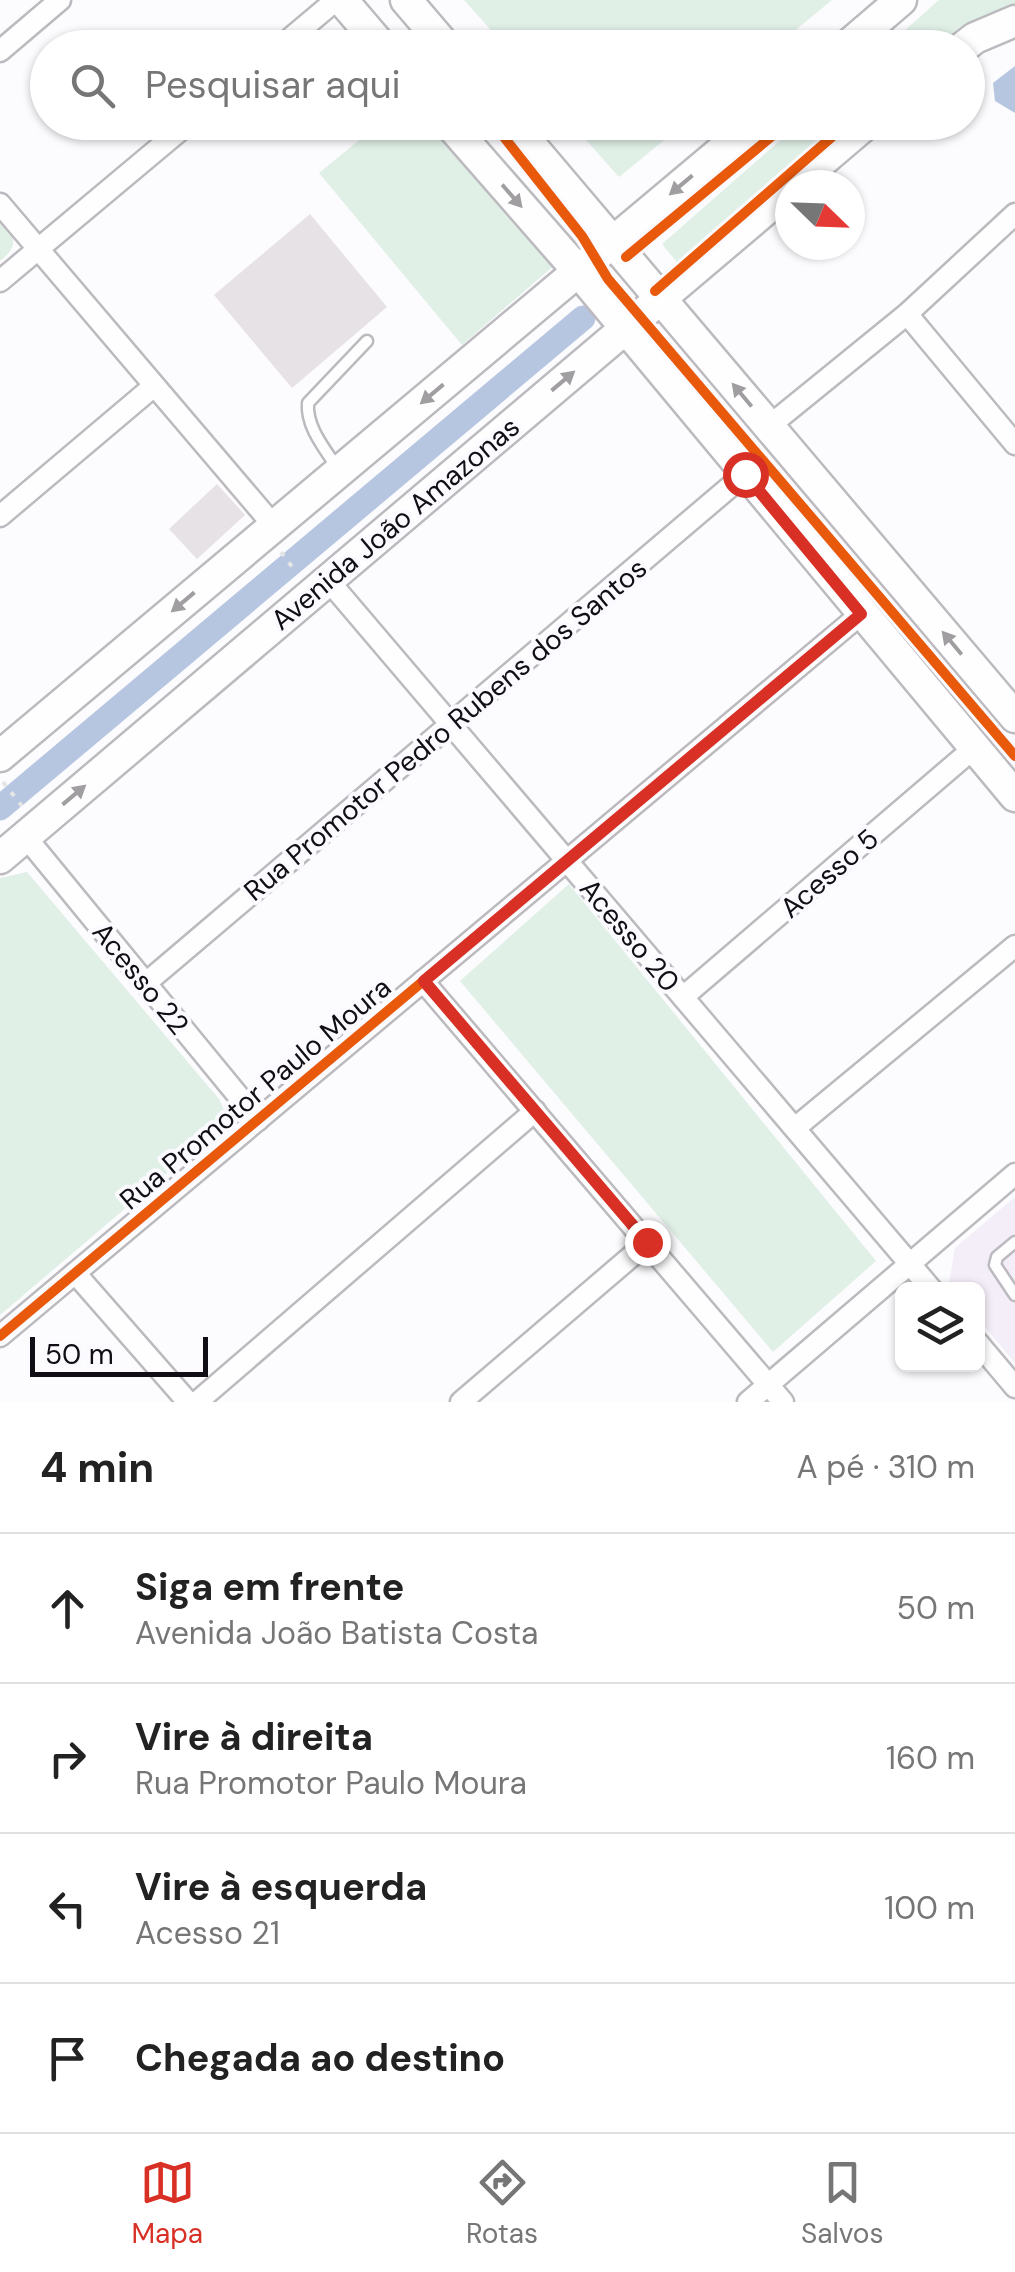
<!DOCTYPE html>
<html lang="pt">
<meta charset="utf-8">
<style>
:root{--surface:#fff;--page:#f6f6f6;--text:#222;--muted:#767676;--line:#e0e0e0;--accent:#d93025}
body{margin:0;font-family:"DM Sans",sans-serif;background:var(--page);color:var(--text)}
.controls{position:absolute;right:30px;bottom:30px;display:grid;overflow:hidden;border-radius:15px;box-shadow:0 2px 8px #0004}
.controls button{width:90px;height:90px;display:grid;place-items:center;padding:0;border:0;border-bottom:2px solid var(--line);background:var(--surface);color:var(--text);font:50px sans-serif}
.compass{position:absolute;left:775px;top:170px;width:90px;height:90px;border-radius:50%;background:var(--surface);box-shadow:0 2px 8px #0004;rotate:113deg}
.scale{position:absolute;left:30px;bottom:25px;width:178px;box-sizing:border-box;padding-left:10px;border:5px solid #110e15;border-top:0;font-size:28px;line-height:35px;white-space:nowrap;color:#110e15;-webkit-text-stroke:8px #fbfafe;paint-order:stroke}
.stop{position:absolute;width:30px;height:30px;margin:-22px;border:8px solid #d93025;border-radius:50%;background:#fff}
.stop.end{background:#d93025;border-color:#fff;box-shadow:0 2px 10px #0008}
.list{margin:0;padding:0;list-style:none}
h2{display:flex;justify-content:space-between;align-items:center;height:130px;margin:0;padding:0 40px;font-size:42px}
h2 small{font-size:32px;font-weight:400;color:var(--muted)}
.list li{display:grid;grid-template-columns:65px 1fr auto;gap:30px;align-items:center;box-sizing:border-box;height:150px;padding:0 40px;border-top:2px solid var(--line)}
.list b{display:block;font-size:38px;white-space:nowrap}
.list p{margin:0;font-size:32px;white-space:nowrap;color:var(--muted)}
.list em{font-size:32px;font-style:normal;color:var(--muted)}
.icon{flex:none;width:55px;height:55px;fill:none;stroke:currentColor;stroke-width:2;stroke-linecap:round;stroke-linejoin:round}
.map{position:relative;flex:none;width:1015px;height:1402px;overflow:hidden}
.search{position:absolute;background:var(--surface);box-shadow:0 2px 8px #0004;left:30px;right:30px;top:30px;height:110px;display:flex;align-items:center;gap:25px;box-sizing:border-box;padding:0 35px;border-radius:55px;color:var(--muted);font-size:38px}
.sheet{height:730px;background:var(--surface)}
nav{display:flex;justify-content:space-around;align-items:center;box-sizing:border-box;height:140px;border-top:2px solid var(--line);background:var(--surface);font-size:28px;color:var(--muted)}
nav a{display:grid;justify-items:center;gap:5px}
nav .on{color:var(--accent)}
.map>svg:first-child{display:block}
.medical{fill:#f4eef8}
.green{fill:#e0f0e7}
.water{fill:#b6c6e0}
.lines{fill:none;stroke-linecap:round;stroke-linejoin:round}
.canal{stroke:#b6c6e0;stroke-width:25}
.building{fill:#e7e2e5}
.lane-casing{stroke:#bcbabf;stroke-width:15}
.street-casing{stroke:#bcbabf;stroke-width:25}
.secondary-casing{stroke:#bcbabf;stroke-width:35}
.path{stroke:#e5e5e5;stroke-width:4;stroke-dasharray:5 8;stroke-linecap:butt}
.lane{stroke:#fffeff;stroke-width:10}
.street{stroke:#fffeff;stroke-width:20}
.secondary{stroke:#fffeff;stroke-width:30}
.cycleway-casing{stroke:#fbfafe;stroke-width:16}
.cycleway{stroke:#e8590c;stroke-width:10}
.oneway{fill:#a09ea1}
.route{stroke:#d93025;stroke-width:12}
.labels{text-anchor:middle;stroke-width:8;stroke-linejoin:round;paint-order:stroke}
.street-label{font-size:28px;fill:#110e15;stroke:#fbfafe}
</style>
<div class="map">
<svg width="1015" height="1402" viewBox="0 0 1015 1402">
<rect width="100%" height="100%" fill="#fcfbfd"/>
<path class="medical" d="M1015,1197V1363L978,1318V1290L954,1289L949,1284L955,1248Z"/>
<g class="green">
<path d="M464,0H832L775,47H506Z"/>
<path d="M939,0H1015V10L954,47L885,48Z"/>
<path d="M380,123H432L557,263L462,345L319,173Z"/>
<path d="M571,123H685L619,177Z"/>
<path d="M800,123H864L685,272L662,244Z"/>
<path d="M0,219C15,237 20,245 0,261Z"/>
<path d="M27,872L219,1099L225,1112L222,1126L0,1315V878Z"/>
<path d="M569,884L876,1261L773,1352L460,981Z"/>
</g>
<path class="water" d="M1015,66V113L995,101L993,83Z"/>
<g class="lines">
<path class="canal" d="M0,808L583,318"/>
</g>
<g class="building">
<path d="M310,214L387,307L292,388L214,295Z"/>
<path d="M217,484L245,515L197,559L169,529Z"/>
</g>
<g class="lines">
<defs>
<g id="lane">
<path d="M338,469C325,449 306,427 308,403L367,341"/>
<path d="M1015,1242L997,1257L995,1265L1015,1295"/>
</g>
<g id="street">
<path d="M279,48L336,0"/>
<path d="M0,51L60,0"/>
<path d="M0,204L274,526"/>
<path d="M0,281L190,122"/>
<path d="M907,314L1015,444"/>
<path d="M768,427L907,314L1015,214"/>
<path d="M0,516L154,386"/>
<path d="M328,580L932,1290"/>
<path d="M25,836L258,1120"/>
<path d="M423,981L783,1402"/>
<path d="M146,983L745,474"/>
<path d="M683,997L974,748"/>
<path d="M795,1128L1015,946"/>
<path d="M75,1273L188,1402"/>
<path d="M0,1336L861,614"/>
<path d="M978,1343L1015,1387"/>
<path d="M197,1402L535,1111"/>
<path d="M461,1402L647,1243"/>
<path d="M748,1402L1015,1174"/>
</g>
<g id="secondary">
<path d="M342,0L383,48"/>
<path d="M406,0L447,48"/>
<path d="M845,48L901,0"/>
<path d="M962,48L975,38L1015,21"/>
<path d="M448,122L579,272L1015,796"/>
<path d="M511,122L1015,717"/>
<path d="M794,185L868,122"/>
<path d="M0,756L756,122"/>
<path d="M0,858L790,189"/>
</g>
</defs>
<use href="#lane" class="lane-casing"/>
<use href="#street" class="street-casing"/>
<use href="#secondary" class="secondary-casing"/>
<g class="path">
<path d="M281,552L296,572"/>
<path d="M3,782L22,806"/>
</g>
<use href="#lane" class="lane"/>
<use href="#street" class="street"/>
<use href="#secondary" class="secondary"/>
<defs>
<g id="cycleway">
<path d="M492,122L582,236L608,279L1015,756"/>
<path d="M626,257L789,122"/>
<path d="M655,291L849,122"/>
<path d="M0,1336L861,614"/>
</g>
</defs>
<use href="#cycleway" class="cycleway-casing"/>
<use href="#cycleway" class="cycleway"/>
</g>
<defs><path id="oneway-solid" d="M-6-.8H1V-3.2L6.5 0L1 3.2V.8H-6Z" transform="scale(2.5)"/></defs>
<g class="oneway">
<use href="#oneway-solid" transform="translate(681 185) rotate(140)"/>
<use href="#oneway-solid" transform="translate(512 196) rotate(49)"/>
<use href="#oneway-solid" transform="translate(563 381) rotate(-40)"/>
<use href="#oneway-solid" transform="translate(432 394) rotate(140)"/>
<use href="#oneway-solid" transform="translate(742 395) rotate(-130)"/>
<use href="#oneway-solid" transform="translate(183 602) rotate(140)"/>
<use href="#oneway-solid" transform="translate(952 643) rotate(-130)"/>
<use href="#oneway-solid" transform="translate(74 795) rotate(-40)"/>
</g>
<g class="lines">
<path class="route" d="M647,1242L424,981L861,614L745,474"/>
</g>
<g class="labels">
<g class="street-label">
<text transform="translate(395 523) rotate(-40)" y="10">Avenida João Amazonas</text>
<text transform="translate(445 729) rotate(-40)" y="10">Rua Promotor Pedro Rubens dos Santos</text>
<text transform="translate(829 873) rotate(-41)" y="10">Acesso 5</text>
<text transform="translate(630 935) rotate(50)" y="10">Acesso 20</text>
<text transform="translate(141 978) rotate(51)" y="10">Acesso 22</text>
<text transform="translate(255 1093) rotate(-40)" y="10">Rua Promotor Paulo Moura</text>
</g>
</g>
</svg>
<div class="controls">
<button><svg class="icon" aria-label="layers" viewBox="0 0 24 24"><path d="M12 4l9 5-9 5-9-5zM3 14l9 5 9-5"/></svg></button>
</div>
<svg class="compass" viewBox="-18 -18 36 36"><path d="M0-13l5 13h-10z" fill="#e53935"/><path d="M0 13l5-13h-10z" fill="#767676"/></svg>
<div class="scale">50 m</div>
<div class="stop" style="left:745px;top:474px"></div>
<div class="stop end" style="left:647px;top:1242px"></div>
<div class="search"><svg class="icon" aria-label="search" viewBox="0 0 24 24"><circle cx="10" cy="10" r="6"/><path d="M15 15l6 6"/></svg>Pesquisar aqui</div>
</div>
<section class="sheet">
<h2>4 min<small>A pé · 310 m</small></h2>
<ul class="list">
<li><svg class="icon" aria-label="ahead" viewBox="0 0 24 24"><path d="M12 20V5M6 11l6-6 6 6"/></svg><div><b>Siga em frente</b><p>Avenida João Batista Costa</p></div><em>50 m</em></li>
<li><svg class="icon" aria-label="right" viewBox="0 0 24 24"><path d="M7 20v-9h11M14 6l5 5-5 5"/></svg><div><b>Vire à direita</b><p>Rua Promotor Paulo Moura</p></div><em>160 m</em></li>
<li><svg class="icon" aria-label="left" viewBox="0 0 24 24"><path d="M17 20v-9H6M10 6l-5 5 5 5"/></svg><div><b>Vire à esquerda</b><p>Acesso 21</p></div><em>100 m</em></li>
<li><svg class="icon" aria-label="arrive" viewBox="0 0 24 24"><path d="M6 21V4h12l-3 4 3 4H6"/></svg><div><b>Chegada ao destino</b></div></li>
</ul>
</section>
<nav>
<a class="on"><svg class="icon" aria-label="map" viewBox="0 0 24 24"><path d="M3 6l6-2 6 2 6-2v14l-6 2-6-2-6 2zM9 4v14M15 6v14"/></svg>Mapa</a>
<a><svg class="icon" aria-label="directions" viewBox="0 0 24 24"><path d="M12 3l9 9-9 9-9-9zM9 14v-3h6M13 9l2 2-2 2"/></svg>Rotas</a>
<a><svg class="icon" aria-label="saved" viewBox="0 0 24 24"><path d="M7 4h10v16l-5-4-5 4z"/></svg>Salvos</a>
</nav>
